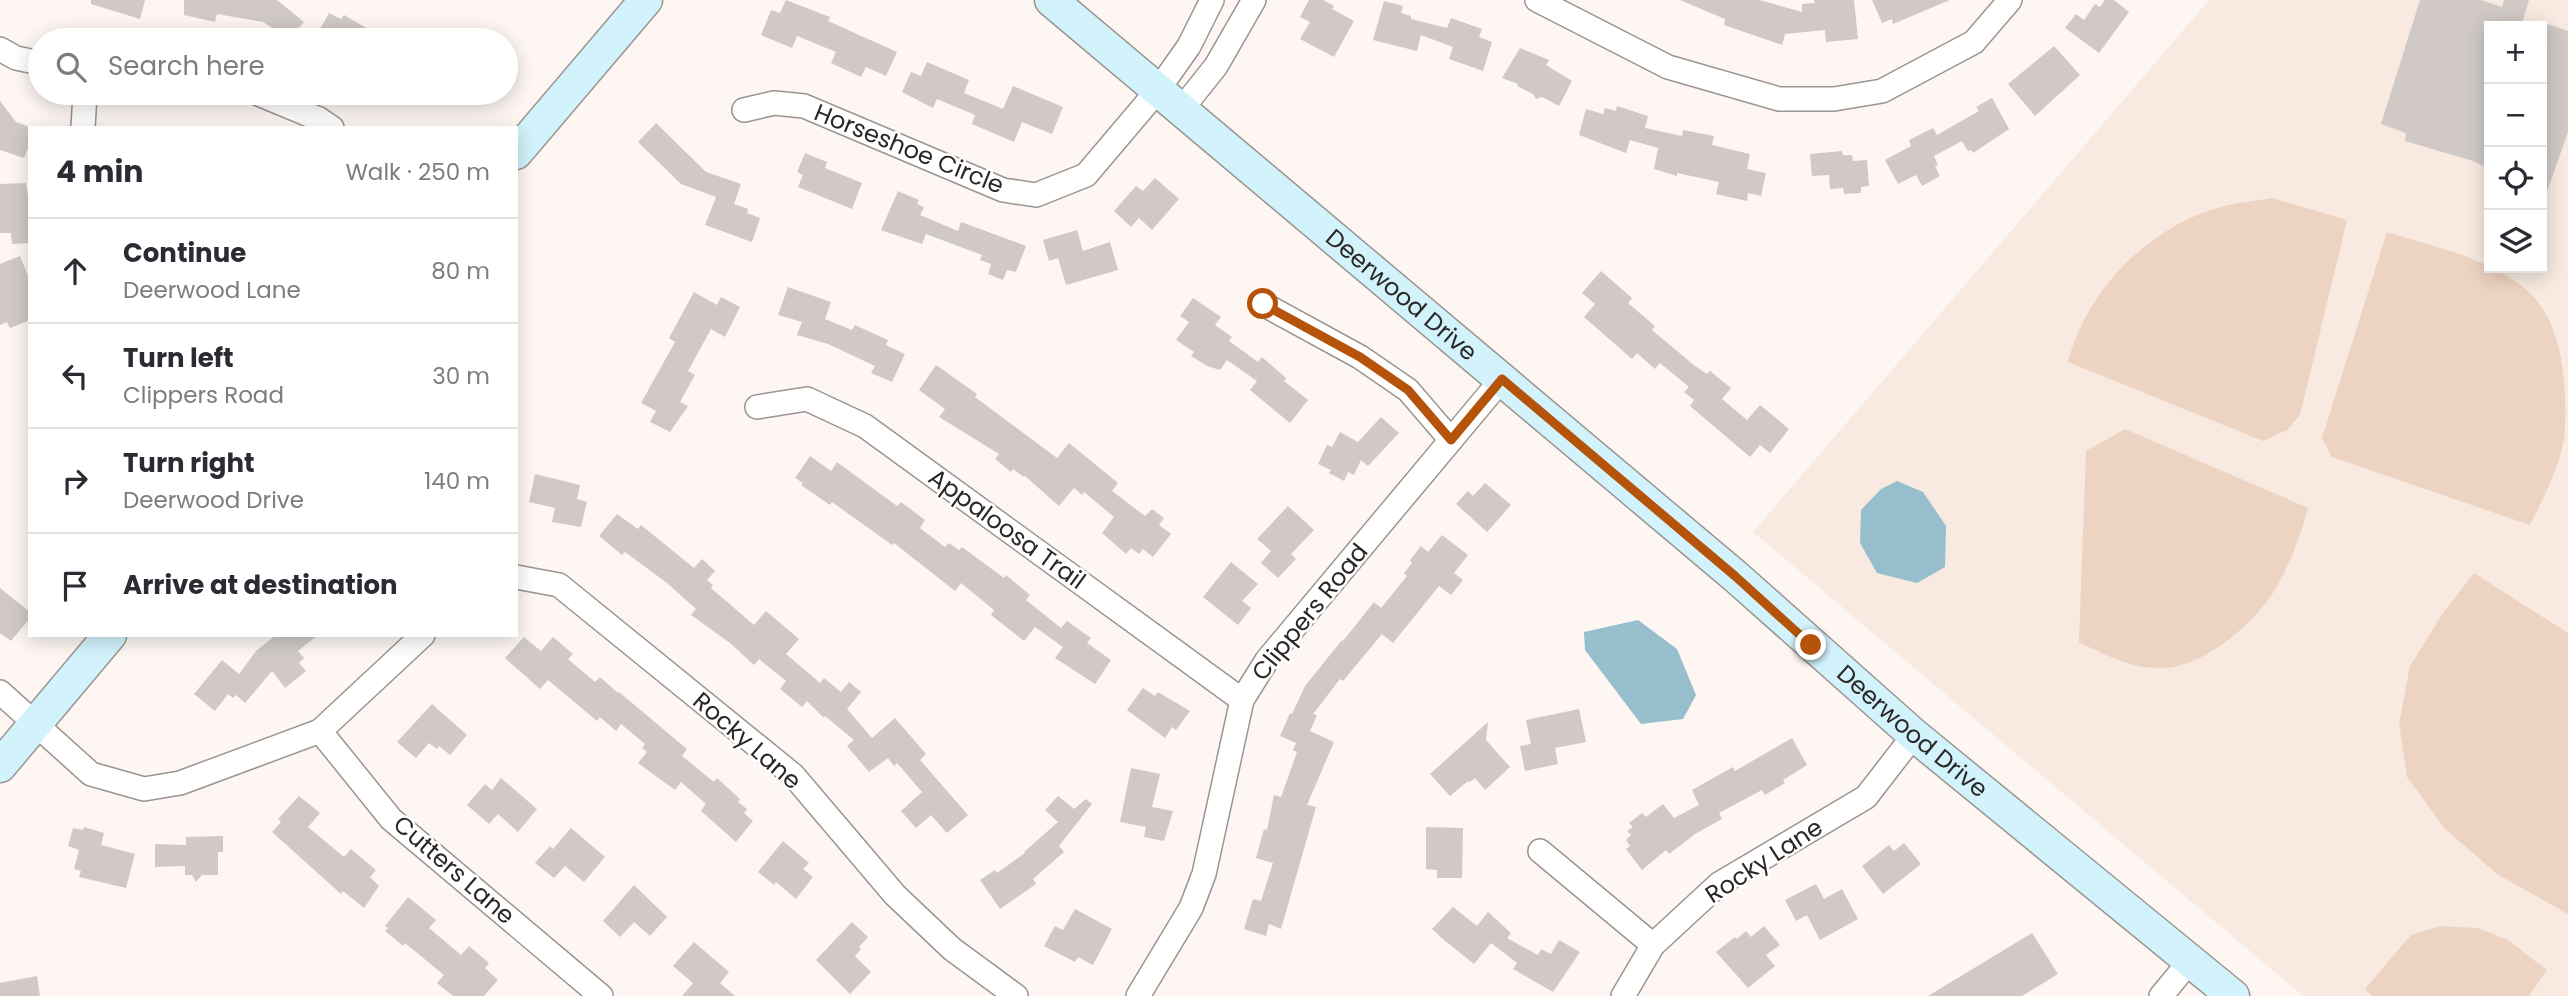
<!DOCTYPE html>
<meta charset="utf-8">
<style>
:root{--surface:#fff;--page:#f7f7f7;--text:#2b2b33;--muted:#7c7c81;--line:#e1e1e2}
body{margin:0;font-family:Poppins,sans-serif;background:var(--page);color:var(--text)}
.controls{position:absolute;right:21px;top:21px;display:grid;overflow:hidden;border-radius:0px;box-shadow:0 4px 18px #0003}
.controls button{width:63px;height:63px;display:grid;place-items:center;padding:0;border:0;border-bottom:2px solid var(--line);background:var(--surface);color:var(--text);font:35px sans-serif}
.stop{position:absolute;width:21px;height:21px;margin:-16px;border:5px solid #b45309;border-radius:50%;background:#fff}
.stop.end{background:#b45309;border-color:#fff;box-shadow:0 2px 7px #0008}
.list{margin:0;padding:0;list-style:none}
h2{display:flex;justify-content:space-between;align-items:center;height:91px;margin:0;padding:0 28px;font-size:30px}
h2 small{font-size:23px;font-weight:400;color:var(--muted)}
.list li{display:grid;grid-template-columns:46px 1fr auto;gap:21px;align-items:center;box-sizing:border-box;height:105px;padding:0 28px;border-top:2px solid var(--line)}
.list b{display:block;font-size:26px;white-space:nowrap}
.list p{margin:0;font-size:23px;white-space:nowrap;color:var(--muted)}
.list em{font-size:23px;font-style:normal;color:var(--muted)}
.icon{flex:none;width:38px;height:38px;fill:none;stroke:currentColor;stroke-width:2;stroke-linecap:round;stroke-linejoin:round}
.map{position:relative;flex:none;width:2568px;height:996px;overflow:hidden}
.search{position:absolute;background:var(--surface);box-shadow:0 4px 18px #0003;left:28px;top:28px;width:490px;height:77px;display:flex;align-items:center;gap:18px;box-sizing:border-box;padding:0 24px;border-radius:38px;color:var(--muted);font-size:26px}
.panel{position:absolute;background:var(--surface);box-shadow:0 4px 18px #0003;left:28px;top:126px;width:490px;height:511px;border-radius:0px}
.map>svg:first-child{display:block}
.built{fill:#f8eae1;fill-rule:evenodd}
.green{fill:#edd3c1}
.water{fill:#96becc}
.building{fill:#d0c9c5}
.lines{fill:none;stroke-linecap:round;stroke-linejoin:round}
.street-casing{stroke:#9b9591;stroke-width:26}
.secondary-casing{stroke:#9b9591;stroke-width:35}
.street{stroke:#fff;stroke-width:23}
.secondary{stroke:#d2f3fc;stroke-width:32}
.route{stroke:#b45309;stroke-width:9}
.labels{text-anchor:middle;stroke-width:5;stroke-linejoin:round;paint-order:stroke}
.street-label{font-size:24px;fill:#2a2726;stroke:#fff}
</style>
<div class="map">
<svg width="2568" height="996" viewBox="0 0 2568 996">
<rect width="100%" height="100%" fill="#fdf6f2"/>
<path class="built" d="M2209,0H2568V996H2303L1753,532ZM2489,26H2542V268H2489Z"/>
<g class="green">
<path d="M2272,198L2347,220L2300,415L2287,430L2263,441L2068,362C2087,288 2151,225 2224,206C2240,202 2256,201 2272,198Z"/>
<path d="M2387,232L2460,254L2489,266V268H2495C2506,276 2520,283 2530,293C2565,327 2568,393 2564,440C2558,470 2544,497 2530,525L2332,457L2322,438Z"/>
<path d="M2125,429L2308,508C2301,535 2290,564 2276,588C2256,622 2206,665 2166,668C2134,670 2107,656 2079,642L2086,451Z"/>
<path d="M2474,573L2568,633V914L2497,874L2445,829L2407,777L2399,724L2410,666L2443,613Z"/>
<path d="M2440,926L2478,928L2508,940L2547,970L2529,996H2372L2365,989L2411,935Z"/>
</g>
<g class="water">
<path d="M1897,481L1923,492L1946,526L1945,567L1917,583L1877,573L1860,543L1861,510L1881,489Z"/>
<path d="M1638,620L1677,649L1696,695L1683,719L1641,724L1585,650L1584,632Z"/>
</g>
<g class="building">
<path d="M91,0H145L140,19L91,4Z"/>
<path d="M184,0H277L304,22L289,39L263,22L217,14L215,22L184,15Z"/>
<path d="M786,0L830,17L828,21L897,52L886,76L866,67L861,77L831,63L836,52L797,36L792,48L761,35L771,10L780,13Z"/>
<path d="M1309,0H1323L1334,6L1332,9L1354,21L1334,57L1300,39L1310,22L1300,17Z"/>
<path d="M1680,0H1760L1802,12V4L1815,3L1814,0H1854L1858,39L1826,42L1825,30L1785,34L1782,45L1724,25L1725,19Z"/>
<path d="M1872,0H1950L1893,24L1892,19L1882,23Z"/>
<path d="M2105,0H2114L2129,12L2099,53L2065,28L2076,14L2084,20L2095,4L2100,7Z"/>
<path d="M2420,0H2481L2502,7L2504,0H2529L2521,26H2489V169L2473,161L2405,141L2406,133L2381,124Z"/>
<path d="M1384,1L1403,6L1401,13L1411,16V19L1447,28L1451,18L1482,29L1479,37L1492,42L1483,71L1449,59L1453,47L1421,35L1417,51L1373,40Z"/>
<path d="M329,13L341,19L344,15L387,40H314Z"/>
<path d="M2542,22L2568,31V132L2544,200H2542Z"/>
<path d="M2054,46L2080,75L2035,116L2008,84Z"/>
<path d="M1520,48L1549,60L1546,65L1572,81L1559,106L1542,97L1536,99L1533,94L1517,86L1518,84L1502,78Z"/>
<path d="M927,62L969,80L964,93L1003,109L1013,86L1063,107L1052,134L1022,122L1014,142L972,124L975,115L937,99L933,108L902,92L911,72L921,76Z"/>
<path d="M1992,98L2009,129L1973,153L1971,150L1968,151L1962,141L1934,156L1938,165L1935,166L1940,176L1922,186L1916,175L1898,184L1885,160L1911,146L1909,140L1933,128L1937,135L1979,111L1976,107Z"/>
<path d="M0,101L16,122L30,127V143L24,158L0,150Z"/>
<path d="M1617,106L1648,116L1645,128L1682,136L1683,130L1714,136L1712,145L1750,154L1747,169L1766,173L1761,196L1748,193L1747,201L1716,194L1719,182L1677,173V176L1654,169L1658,148L1630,140L1626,153L1579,135L1586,109L1603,114L1605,108L1616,111Z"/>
<path d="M656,123L706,172L741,184L734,204L748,209L747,213L760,218L752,242L705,225L716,197L681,184L638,142Z"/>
<path d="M1842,151L1843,155H1852L1853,161L1867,160L1869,186L1861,187V193L1844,194L1843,188L1830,189L1829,175L1812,176L1810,154Z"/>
<path d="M805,153L827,162L825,168L862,183L852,209L798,187L803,175L797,172Z"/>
<path d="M1155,178L1179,199L1152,230L1139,218L1131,227L1114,211L1136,186L1143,191Z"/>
<path d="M26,183L30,210V243L12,244L11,233H0V184Z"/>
<path d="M898,191L919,200L917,204L924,207L920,215L958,231L961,222L1026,246L1016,272L1007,270L1003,280L988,274L991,264L980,260L982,255L926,234L922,244L881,230Z"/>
<path d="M1077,230L1083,251L1110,242L1118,270L1066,285L1058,258L1049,261L1043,240Z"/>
<path d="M20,256L30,281V320L10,328L7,322L0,325V264Z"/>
<path d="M1601,271L1632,298L1628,303L1655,326L1652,330L1695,366L1707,374L1710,371L1731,388L1722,399L1747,420L1760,405L1789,429L1770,453L1760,445L1750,457L1690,406L1694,400L1684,392L1689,387L1660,363L1655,369L1637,353L1632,359L1584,317L1595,304L1582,293Z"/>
<path d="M788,287L831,302L825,319L852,330L855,325L888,340L886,345L905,354L892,382L871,373L875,366L828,344L797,335L802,322L778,315Z"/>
<path d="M694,292L717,305L721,297L740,307L725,337L711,329L688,371L695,375L680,402L688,406L670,432L650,422L656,411L641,403L675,342L669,338Z"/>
<path d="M1193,298L1221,317L1215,325L1232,337L1229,341L1258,362L1262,357L1286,378L1284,381L1308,400L1290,423L1250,390L1257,381L1227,360L1220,370L1207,366L1191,356L1194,352L1176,340L1189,322L1180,316Z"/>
<path d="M936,365L977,394L975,397L1057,458L1069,443L1118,483L1112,491L1145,516L1152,509L1164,518L1159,525L1171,534L1153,557L1143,549L1139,554L1131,548L1126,554L1102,533L1114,517L1084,492L1082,495L1074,488L1059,506L1025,476L1024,477L1013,469L1011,472L995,459L999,454L939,417L945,409L919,390Z"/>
<path d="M1381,417L1399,433L1368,466L1361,460L1354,475L1348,472L1344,481L1329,473L1331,470L1318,464L1327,445L1332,447L1340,432L1358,442Z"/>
<path d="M810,456L831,471L837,462L897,506L901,502L925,520L920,528L945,547L949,543L959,550L962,547L1004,578L1006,575L1030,595L1026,600L1061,628L1067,621L1091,638L1087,643L1111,660L1095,684L1055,658L1063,647L1035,627L1024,641L991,615L994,610L961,583L955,591L894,543L892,545L832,502L830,505L801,485L803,483L795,478Z"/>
<path d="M535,474L580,485L577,499L587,502L581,527L552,522L555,508L529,502Z"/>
<path d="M1485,483L1511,505L1487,532L1456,504L1468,491L1473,496Z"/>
<path d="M1288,506L1314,530L1291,554L1296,559L1278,578L1261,563L1271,551L1257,539Z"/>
<path d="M617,514L638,529L641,525L694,568L702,559L715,571L707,580L713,585L711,588L754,625L766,611L799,639L786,654L820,683L824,678L841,692L849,682L861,692L847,709L872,738L895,718L926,754L920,760L968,815L947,833L931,815L916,828L901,811L922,792L897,763L894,766L888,758L869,772L847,746L854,740L825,716L824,718L807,701L802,707L780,689L786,681L759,659L754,665L730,643L691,615L696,609L667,583L625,552L622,555L599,536Z"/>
<path d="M1442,535L1468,555L1454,573L1463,580L1451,595L1439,586L1393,643L1382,634L1343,681L1340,679L1313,714L1317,715L1310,731L1334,742L1307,805L1316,807L1281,929L1269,924L1266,936L1244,929L1253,899L1261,901L1273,863L1256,858L1264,829L1267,830L1274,795L1281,797L1297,752L1293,750L1296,743L1280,736L1290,713L1292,714L1305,686L1342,640L1343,641L1374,602L1381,608L1407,576L1404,573L1412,563L1410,560L1421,546L1428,552Z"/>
<path d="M1231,562L1258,584L1242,601L1251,608L1238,625L1203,597Z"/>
<path d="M0,588L30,612V618L11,641L0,633Z"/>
<path d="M276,635H318L298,651L304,658L299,663L306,671L285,688L272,671L245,703L236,695L233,698L228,694L215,711L194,694L222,660L239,674L256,651Z"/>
<path d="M524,637L541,651L553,637L573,654L568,659L595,682L600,677L618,693L619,692L687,749L682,756L714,782L717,778L740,799L738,802L747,809L744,813L753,821L736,842L701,811L706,804L681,782L675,790L638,763L647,752L642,748L645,744L621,724L616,731L600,717L597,721L548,680L540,689L505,658Z"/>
<path d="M1143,688L1155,696L1158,692L1190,711L1176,730L1172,727L1165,738L1127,710Z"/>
<path d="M432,704L467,735L450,755L439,746L437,749L429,743L416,758L397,742Z"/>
<path d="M1579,709L1586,742L1555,748L1558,764L1525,771L1520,746L1531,744L1526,720Z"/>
<path d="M1488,722L1486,740L1510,767L1485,790L1475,778L1470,782L1468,781L1450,796L1430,774Z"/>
<path d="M1792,738L1807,765L1783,780L1785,783L1765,795L1762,790L1719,813L1722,819L1695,834L1669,854L1666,850L1642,870L1626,849L1630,846L1626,840L1631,835L1627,831L1633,827L1629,823L1642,813L1646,817L1663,804L1674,818L1699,805L1692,790L1733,767L1735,771Z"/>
<path d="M1131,768L1160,774L1152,807L1173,811L1164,841L1144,837L1146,827L1120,822Z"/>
<path d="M501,778L537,809L518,832L498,814L489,824L467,805L485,784L492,790Z"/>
<path d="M299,796L320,813L308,827L344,857L351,849L376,870L370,877L379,886L364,908L343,891L341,894L272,832L281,822L278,819Z"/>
<path d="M1058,796L1074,809L1086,799L1092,804L1059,846L1064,852L1033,879L1036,884L1000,909L980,880L995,870L997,873L1025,853L1024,852L1058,822L1045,810Z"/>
<path d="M84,827L104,833L101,845L135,854L126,888L79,877L81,871L74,869L79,850L68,846L73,828L83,830Z"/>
<path d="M1426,827L1463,828L1462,878H1437V870L1426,869Z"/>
<path d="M571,828L605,857L584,882L565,866L554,878L535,863L550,846L553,849Z"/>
<path d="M223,836V852H218V875H202L196,882L192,875H185V866L155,867V844L186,845V837Z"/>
<path d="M783,841L809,863L803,869L813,877L796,899L776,882L774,885L758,872Z"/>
<path d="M1904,843L1921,864L1883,894L1862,866L1889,845L1894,851Z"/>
<path d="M1816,884L1824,899L1842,889L1858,919L1820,940L1807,915L1796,921L1785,900Z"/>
<path d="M634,885L667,917L650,936L634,922L620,937L603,921Z"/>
<path d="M408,897L436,920L429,928L461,955L469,946L489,963L485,968L498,980L484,996H453L437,983L444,975L405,943L403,946L385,931L388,928L385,926Z"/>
<path d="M1453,907L1477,926L1488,912L1511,933L1507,938L1538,955L1541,949L1551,954L1559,940L1580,952L1553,992L1513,969L1517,963L1491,943L1474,964L1444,940L1432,929Z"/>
<path d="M1075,909L1112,929L1093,965L1078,957L1075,962L1044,946L1055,926L1063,930Z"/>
<path d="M852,922L868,937L859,947L861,949L855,956L871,972L850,994L816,960Z"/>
<path d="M1764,926L1780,945L1766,955L1775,966L1748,988L1716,952L1735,937L1737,939L1746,931L1751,937Z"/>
<path d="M2032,933L2058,974L2022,996H1928Z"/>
<path d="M694,942L729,972L720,983L735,996H682L693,983L673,966Z"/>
<path d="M37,976L40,996H0V983Z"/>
</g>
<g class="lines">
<defs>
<g id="street">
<path d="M1537,0L1668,67L1779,99H1834L1882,91L1974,42L2010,0"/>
<path d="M0,49L16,58L40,63"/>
<path d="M256,93L319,119L332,128"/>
<path d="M744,110L774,103L804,106L1003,190L1036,195L1086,175L1158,90L1189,46L1212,0"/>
<path d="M1181,110L1216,66L1254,0"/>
<path d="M83,128L85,93"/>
<path d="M1263,304L1360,357L1408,390L1451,440"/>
<path d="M757,407L807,399L865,426L1242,700"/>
<path d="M516,577L559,585L793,775L895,895L952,949L1016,996"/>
<path d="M0,692L91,774L144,789L180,783L320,731L423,635"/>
<path d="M320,731L391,819L601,996"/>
<path d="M1540,851L1653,945"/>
<path d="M1138,996L1191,908L1204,874L1242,700L1267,660L1502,379"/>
<path d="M1623,996L1653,945L1719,884L1866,797L1914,735"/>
<path d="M2161,996L2190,961"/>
</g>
<g id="secondary">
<path id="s1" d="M1051,0L1735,576L1914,735L2233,996"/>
<path d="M516,153L646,0"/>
<path d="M0,766L110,635"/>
</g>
</defs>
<use href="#street" class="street-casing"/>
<use href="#secondary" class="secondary-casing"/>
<use href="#street" class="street"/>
<use href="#secondary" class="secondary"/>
</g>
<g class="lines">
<path class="route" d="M1263,304L1360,357L1408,390L1451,440L1502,379L1735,576L1811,645"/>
</g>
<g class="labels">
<g class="street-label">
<text transform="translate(909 149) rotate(22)" y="8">Horseshoe Circle</text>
<text dy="8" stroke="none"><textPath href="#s1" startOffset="458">Deerwood Drive</textPath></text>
<text transform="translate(1007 529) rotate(36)" y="8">Appaloosa Trail</text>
<text transform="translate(1310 612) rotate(-51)" y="8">Clippers Road</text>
<text dy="8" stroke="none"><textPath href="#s1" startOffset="1130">Deerwood Drive</textPath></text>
<text transform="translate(747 741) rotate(41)" y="8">Rocky Lane</text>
<text transform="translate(1764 861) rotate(-33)" y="8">Rocky Lane</text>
<text transform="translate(454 870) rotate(41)" y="8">Cutters Lane</text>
</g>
</g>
</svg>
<div class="controls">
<button>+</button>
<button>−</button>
<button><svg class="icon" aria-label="locate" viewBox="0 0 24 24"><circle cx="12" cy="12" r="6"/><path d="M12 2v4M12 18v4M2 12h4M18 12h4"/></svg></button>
<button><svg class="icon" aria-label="layers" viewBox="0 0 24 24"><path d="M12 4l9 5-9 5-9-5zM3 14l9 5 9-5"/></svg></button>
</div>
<div class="stop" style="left:1263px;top:304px"></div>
<div class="stop end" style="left:1811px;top:645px"></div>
<div class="search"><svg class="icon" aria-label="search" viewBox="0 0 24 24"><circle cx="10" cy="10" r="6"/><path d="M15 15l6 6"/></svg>Search here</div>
<section class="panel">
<h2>4 min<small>Walk · 250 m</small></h2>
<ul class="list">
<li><svg class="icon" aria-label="ahead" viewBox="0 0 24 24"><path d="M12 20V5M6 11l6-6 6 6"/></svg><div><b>Continue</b><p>Deerwood Lane</p></div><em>80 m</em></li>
<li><svg class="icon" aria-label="left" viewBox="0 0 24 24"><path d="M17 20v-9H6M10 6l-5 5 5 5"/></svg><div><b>Turn left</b><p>Clippers Road</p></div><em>30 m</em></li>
<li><svg class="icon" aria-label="right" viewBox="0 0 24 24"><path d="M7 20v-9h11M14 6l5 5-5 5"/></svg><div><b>Turn right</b><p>Deerwood Drive</p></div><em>140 m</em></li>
<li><svg class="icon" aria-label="arrive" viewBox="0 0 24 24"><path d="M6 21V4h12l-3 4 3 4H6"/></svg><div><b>Arrive at destination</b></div></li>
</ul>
</section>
</div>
